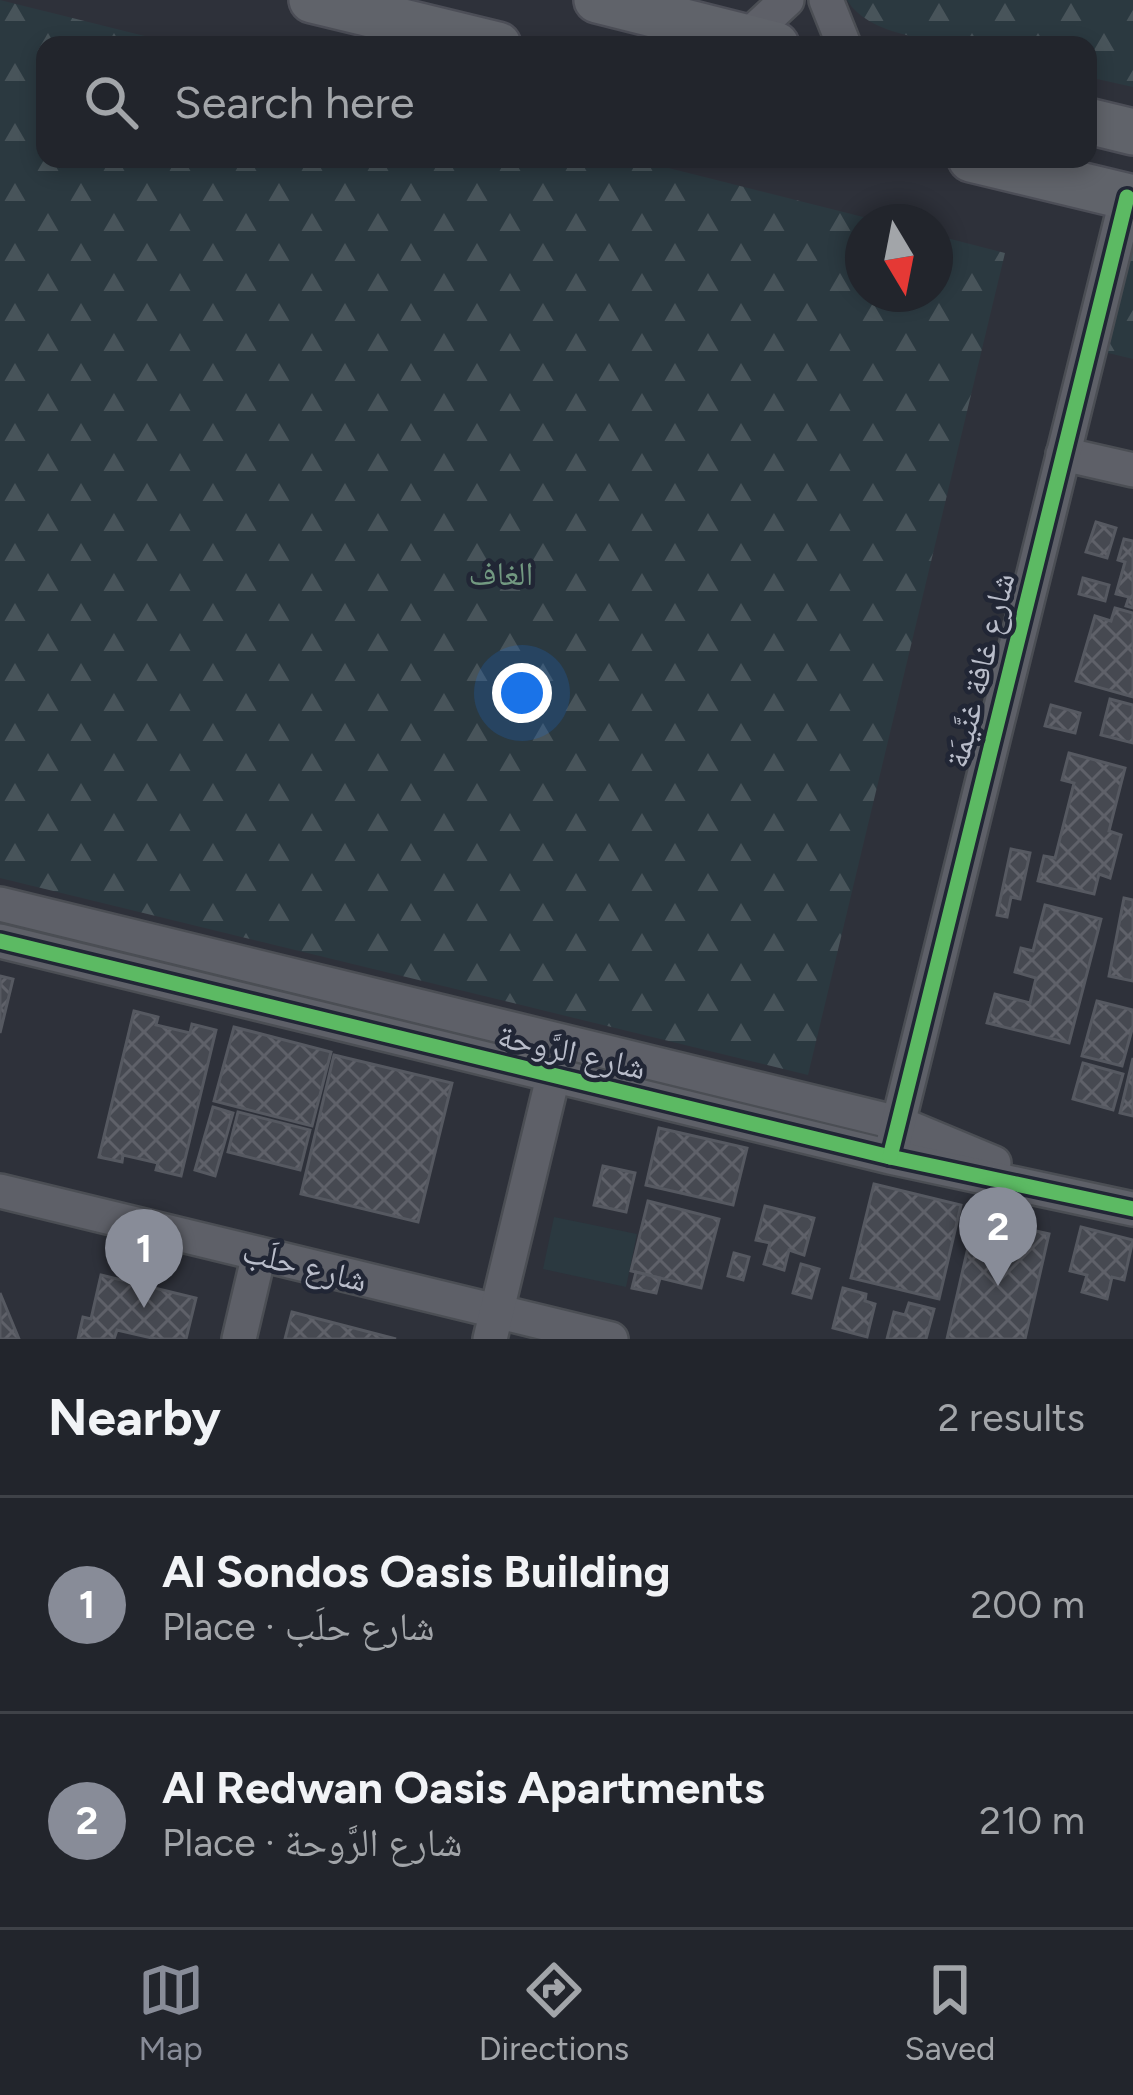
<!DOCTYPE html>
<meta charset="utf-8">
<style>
:root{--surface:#22252c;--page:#2e3138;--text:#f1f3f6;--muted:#a2a5a9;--line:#3f4248;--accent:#888c98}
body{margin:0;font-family:Figtree,"Noto Naskh Arabic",sans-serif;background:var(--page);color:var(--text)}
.compass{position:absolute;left:845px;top:204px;width:108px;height:108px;border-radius:50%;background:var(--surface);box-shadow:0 6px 18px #0003;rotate:170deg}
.you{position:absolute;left:522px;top:693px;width:42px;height:42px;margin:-30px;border:9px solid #fff;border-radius:50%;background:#1a73e8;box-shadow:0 0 0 18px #1a73e833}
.badge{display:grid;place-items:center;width:78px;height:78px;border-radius:50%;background:var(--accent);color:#fff;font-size:39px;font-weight:700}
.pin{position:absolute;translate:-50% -99px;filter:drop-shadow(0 3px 6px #0008)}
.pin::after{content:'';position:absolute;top:63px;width:42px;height:36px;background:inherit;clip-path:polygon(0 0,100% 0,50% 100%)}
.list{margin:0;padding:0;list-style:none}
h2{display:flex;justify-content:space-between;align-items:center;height:156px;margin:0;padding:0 48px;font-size:51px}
h2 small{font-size:39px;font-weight:400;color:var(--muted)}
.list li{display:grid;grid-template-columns:78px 1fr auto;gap:36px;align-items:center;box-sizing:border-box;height:216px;padding:0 48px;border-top:3px solid var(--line)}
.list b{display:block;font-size:45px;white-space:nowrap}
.list p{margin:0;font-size:39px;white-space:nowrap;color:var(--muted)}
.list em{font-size:39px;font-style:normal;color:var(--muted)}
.icon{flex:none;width:66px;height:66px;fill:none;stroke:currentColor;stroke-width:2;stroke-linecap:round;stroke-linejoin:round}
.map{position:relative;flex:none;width:1133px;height:1339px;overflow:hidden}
.search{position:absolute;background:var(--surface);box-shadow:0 6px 18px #0003;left:36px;right:36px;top:36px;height:132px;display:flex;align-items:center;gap:30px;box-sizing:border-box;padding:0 42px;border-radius:24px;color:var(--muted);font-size:45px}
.sheet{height:588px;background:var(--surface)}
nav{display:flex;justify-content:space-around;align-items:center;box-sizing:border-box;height:168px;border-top:3px solid var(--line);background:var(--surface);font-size:33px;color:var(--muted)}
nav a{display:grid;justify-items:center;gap:6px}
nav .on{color:var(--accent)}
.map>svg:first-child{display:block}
.green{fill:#2b3940}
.forest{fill:url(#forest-firs)}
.building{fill:url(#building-cross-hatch);stroke:#565961;stroke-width:3}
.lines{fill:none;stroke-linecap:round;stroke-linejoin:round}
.minor-casing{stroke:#4b4e54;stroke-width:38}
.major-casing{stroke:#4c4e57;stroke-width:50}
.minor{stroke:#5e6068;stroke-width:33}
.major{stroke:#60636a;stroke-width:45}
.cycleway-casing{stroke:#212635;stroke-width:22}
.cycleway{stroke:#5cba63;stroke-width:15}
.labels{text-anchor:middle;stroke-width:9;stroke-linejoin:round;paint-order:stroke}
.park-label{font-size:33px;fill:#729981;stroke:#212635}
.street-label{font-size:33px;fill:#b9bdca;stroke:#212635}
</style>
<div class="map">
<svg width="1133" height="1339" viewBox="0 0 1133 1339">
<defs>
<pattern id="forest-firs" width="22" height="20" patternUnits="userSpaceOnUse" patternTransform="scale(3)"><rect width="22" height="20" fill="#2b3940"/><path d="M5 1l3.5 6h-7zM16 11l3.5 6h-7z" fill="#48545a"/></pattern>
<pattern id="building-cross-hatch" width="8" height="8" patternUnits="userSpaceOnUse" patternTransform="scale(3)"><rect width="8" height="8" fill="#464951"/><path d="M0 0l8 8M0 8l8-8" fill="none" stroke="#5f6169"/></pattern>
</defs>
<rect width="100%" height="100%" fill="#2e313a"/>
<path class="green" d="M554,1217L637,1234L626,1287L543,1269Z"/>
<g class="forest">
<path d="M0,0L181,45H45V159H633L883,222H863V294H935V235L1005,253L808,1075L0,878Z"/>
<path d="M847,0H1133V87L1088,77V45C1029,45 879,55 847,0Z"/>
<path d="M1133,249V359L1104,352L1125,250Z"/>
</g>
<g class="building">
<path d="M1096,522L1116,528L1107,558L1086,552Z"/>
<path d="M1124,539L1133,541V608L1126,606L1129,597L1116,594L1125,562L1118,560Z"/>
<path d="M1083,578L1109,585L1105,601L1079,594Z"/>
<path d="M1115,608L1133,613V697L1076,681L1095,616L1111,621Z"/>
<path d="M1110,699L1133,705V743L1101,735Z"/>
<path d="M1051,705L1080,713L1075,733L1045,726Z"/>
<path d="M1069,753L1125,768L1109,831L1121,835L1110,878L1099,874L1094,894L1038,881L1044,856L1055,858L1074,783L1062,780Z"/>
<path d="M1011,849L1030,853L1020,899L1011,897L1007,917L997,915Z"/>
<path d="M1124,898L1133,900V981L1109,976Z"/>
<path d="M1045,905L1101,919L1069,1043L987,1023L995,994L1030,1003L1036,978L1015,972L1021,948L1033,951Z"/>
<path d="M0,976L13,979L0,1033Z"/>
<path d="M1097,1001L1133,1010V1026L1122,1066L1082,1056Z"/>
<path d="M134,1011L158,1017L156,1025L190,1033L192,1024L216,1030L181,1176L156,1170L158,1163L123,1155L122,1162L99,1157Z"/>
<path d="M234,1027L331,1052L312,1126L214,1101Z"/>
<path d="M334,1055L452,1083L418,1222L301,1194Z"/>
<path d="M1133,1058V1116L1120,1113Z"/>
<path d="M1083,1063L1123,1074L1113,1110L1073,1099Z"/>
<path d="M213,1107L233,1113L215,1176L195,1170Z"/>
<path d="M238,1112L310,1130L300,1170L228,1152Z"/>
<path d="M659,1128L747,1148L733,1205L646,1185Z"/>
<path d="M603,1166L635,1173L626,1212L594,1205Z"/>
<path d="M874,1184L961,1205L939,1299L851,1278Z"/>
<path d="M648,1201L719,1219L701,1288L631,1271Z"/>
<path d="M765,1206L814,1218L804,1255L789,1250L784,1270L764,1264L770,1243L756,1240Z"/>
<path d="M975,1217L1049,1234L1025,1339H947Z"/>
<path d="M1081,1227L1133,1240L1124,1280L1112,1277L1107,1299L1082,1292L1087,1275L1070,1271Z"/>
<path d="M734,1253L749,1257L743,1280L728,1276Z"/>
<path d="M801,1264L819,1269L811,1298L793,1293Z"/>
<path d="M636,1272L660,1278L656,1293L632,1288Z"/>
<path d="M101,1275L196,1298L186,1339H156L117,1330L114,1339H78L83,1317L91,1319Z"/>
<path d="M843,1288L866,1294L865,1301L875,1304L867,1337L833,1328Z"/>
<path d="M0,1293L19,1339H0Z"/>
<path d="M909,1303L934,1309L926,1339H887L894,1312L905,1315Z"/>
<path d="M292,1312L396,1339H285Z"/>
</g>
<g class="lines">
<defs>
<g id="minor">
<path d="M826,0L844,45"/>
<path d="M746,38L787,0"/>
<path d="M1063,454L1133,470"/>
<path d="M0,904L898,1123L994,1163"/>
<path d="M0,941L890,1157L1133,1209"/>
<path d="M893,1144L1127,197"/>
<path d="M0,1191L611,1339"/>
<path d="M239,1339L259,1254"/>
<path d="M490,1339L553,1077"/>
</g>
<g id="major">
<path d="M312,0L498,45"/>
<path d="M597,0L776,45"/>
<path d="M1088,121L1133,132"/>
<path d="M971,159L1133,198"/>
</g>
</defs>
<use href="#minor" class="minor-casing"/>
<use href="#major" class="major-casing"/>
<use href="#minor" class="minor"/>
<use href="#major" class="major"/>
<defs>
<g id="cycleway">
<path d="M0,941L890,1157L1133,1209"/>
<path d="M890,1157L1127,197"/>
</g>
</defs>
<use href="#cycleway" class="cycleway-casing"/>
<use href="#cycleway" class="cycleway"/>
</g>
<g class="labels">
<g class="park-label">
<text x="501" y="585">الغاف</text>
</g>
<g class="street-label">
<text transform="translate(979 670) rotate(-76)" y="12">شارع غافة غنَّيمَة</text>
<text transform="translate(572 1051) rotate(13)" y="12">شارع الرَّوحة</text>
<text transform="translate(305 1265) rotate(14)" y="12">شارع حلَب</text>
</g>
</g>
</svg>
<svg class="compass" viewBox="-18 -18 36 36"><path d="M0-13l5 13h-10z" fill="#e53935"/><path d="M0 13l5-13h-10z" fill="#a2a5a9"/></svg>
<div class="you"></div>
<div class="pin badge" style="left:144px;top:1308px">1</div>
<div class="pin badge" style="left:998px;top:1286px">2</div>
<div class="search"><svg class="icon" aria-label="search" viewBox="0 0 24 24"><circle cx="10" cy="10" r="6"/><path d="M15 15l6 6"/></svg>Search here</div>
</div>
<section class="sheet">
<h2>Nearby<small>2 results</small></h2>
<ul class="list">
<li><span class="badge">1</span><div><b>Al Sondos Oasis Building</b><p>Place · شارع حلَب</p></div><em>200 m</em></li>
<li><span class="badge">2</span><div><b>Al Redwan Oasis Apartments</b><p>Place · شارع الرَّوحة</p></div><em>210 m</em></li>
</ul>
</section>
<nav>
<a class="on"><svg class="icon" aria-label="map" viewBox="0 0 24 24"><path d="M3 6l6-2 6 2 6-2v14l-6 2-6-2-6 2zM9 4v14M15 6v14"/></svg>Map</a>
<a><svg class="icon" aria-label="directions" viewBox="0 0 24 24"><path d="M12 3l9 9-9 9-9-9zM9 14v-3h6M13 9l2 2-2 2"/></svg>Directions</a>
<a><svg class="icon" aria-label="saved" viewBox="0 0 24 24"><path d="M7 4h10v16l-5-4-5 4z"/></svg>Saved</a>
</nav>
